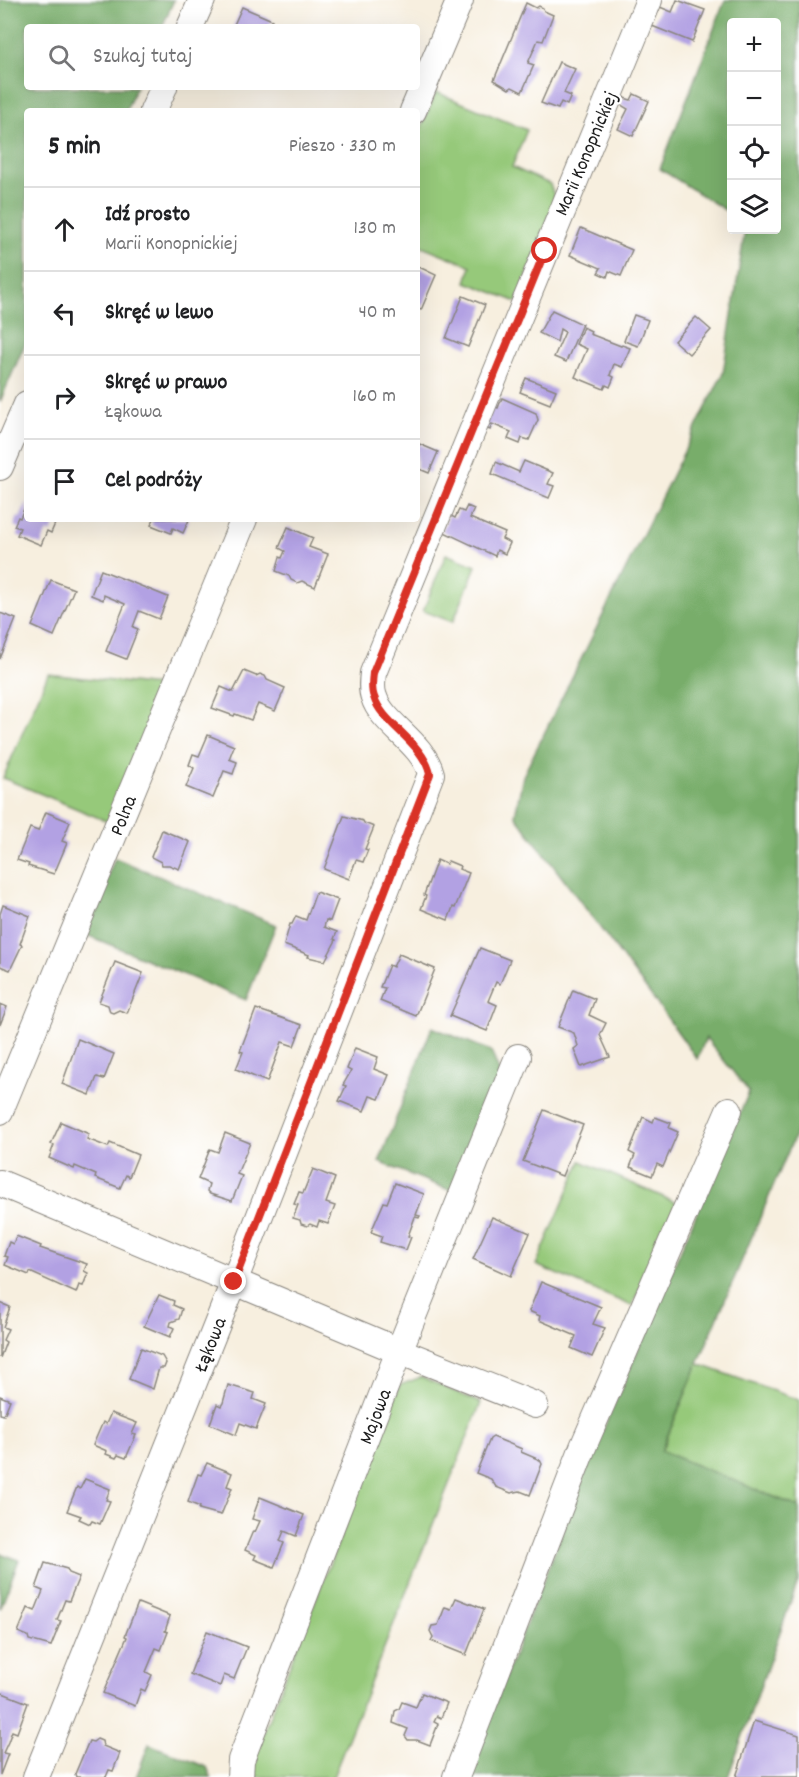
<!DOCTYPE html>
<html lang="pl">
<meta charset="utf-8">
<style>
:root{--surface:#fff;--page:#f2f2f2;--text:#202124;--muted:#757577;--line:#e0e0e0}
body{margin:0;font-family:Dekko,sans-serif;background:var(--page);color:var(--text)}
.controls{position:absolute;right:18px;top:18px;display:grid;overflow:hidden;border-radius:6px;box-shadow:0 6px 24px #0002}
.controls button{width:54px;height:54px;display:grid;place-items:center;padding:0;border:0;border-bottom:2px solid var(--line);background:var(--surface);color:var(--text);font:30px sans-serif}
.stop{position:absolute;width:18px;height:18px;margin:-14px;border:4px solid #d93025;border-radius:50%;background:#fff}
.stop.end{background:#d93025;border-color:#fff;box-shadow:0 2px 6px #0008}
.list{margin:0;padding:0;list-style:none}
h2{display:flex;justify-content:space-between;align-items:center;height:78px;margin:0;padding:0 24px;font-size:26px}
h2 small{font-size:20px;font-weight:400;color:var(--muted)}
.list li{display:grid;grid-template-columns:39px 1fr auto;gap:18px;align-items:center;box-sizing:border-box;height:84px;padding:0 24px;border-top:2px solid var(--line)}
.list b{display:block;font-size:22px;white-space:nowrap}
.list p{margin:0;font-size:20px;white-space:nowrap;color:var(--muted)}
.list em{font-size:20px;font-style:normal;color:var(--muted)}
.icon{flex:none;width:33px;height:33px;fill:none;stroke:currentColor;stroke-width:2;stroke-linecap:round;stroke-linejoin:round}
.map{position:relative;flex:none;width:799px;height:1777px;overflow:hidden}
.search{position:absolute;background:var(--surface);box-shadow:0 6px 24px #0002;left:24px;top:24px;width:396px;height:66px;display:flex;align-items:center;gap:15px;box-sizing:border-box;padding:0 21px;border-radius:6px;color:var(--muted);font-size:22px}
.panel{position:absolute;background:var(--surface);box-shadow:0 6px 24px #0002;left:24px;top:108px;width:396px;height:414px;border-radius:6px}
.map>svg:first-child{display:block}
.green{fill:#96c97a;stroke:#59724b;stroke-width:1.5}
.forest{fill:#78ad6a;stroke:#4a6443;stroke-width:1.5}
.building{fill:#b2a1e3}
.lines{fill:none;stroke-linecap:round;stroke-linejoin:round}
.street-casing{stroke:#8a867e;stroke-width:28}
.street{stroke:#fff;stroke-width:26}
.route{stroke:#d93025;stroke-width:8}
.labels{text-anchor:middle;stroke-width:4.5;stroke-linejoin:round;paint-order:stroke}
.street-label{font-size:20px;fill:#1c1c1c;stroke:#fff}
</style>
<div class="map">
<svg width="799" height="1777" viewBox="0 0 799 1777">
<rect width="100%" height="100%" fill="#fff"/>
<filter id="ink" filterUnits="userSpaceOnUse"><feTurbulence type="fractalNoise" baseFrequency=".0167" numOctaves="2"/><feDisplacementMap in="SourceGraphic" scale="12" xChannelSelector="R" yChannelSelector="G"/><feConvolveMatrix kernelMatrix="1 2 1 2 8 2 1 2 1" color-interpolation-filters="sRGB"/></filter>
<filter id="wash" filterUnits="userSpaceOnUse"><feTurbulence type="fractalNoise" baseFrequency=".008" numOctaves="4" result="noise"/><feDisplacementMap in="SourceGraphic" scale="24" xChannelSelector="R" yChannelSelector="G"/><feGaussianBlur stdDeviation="1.35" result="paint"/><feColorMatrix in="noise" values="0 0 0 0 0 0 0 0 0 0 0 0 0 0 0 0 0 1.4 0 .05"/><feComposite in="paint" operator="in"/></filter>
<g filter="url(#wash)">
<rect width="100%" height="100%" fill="#f7efdf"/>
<g class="green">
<path d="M436,92L527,130L512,167L550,184L556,201L517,302L466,282L471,266L417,244V138Z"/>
<path d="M446,554L476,566L453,622L423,611Z"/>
<path d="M48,674L167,687L111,823L3,778Z"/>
<path d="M581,1161L677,1203L632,1306L536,1265Z"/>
<path d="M698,1364L799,1400V1507L661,1452Z"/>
<path d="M421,1377L481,1403L333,1777H257L251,1764L400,1385Z"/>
</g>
<g class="forest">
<path d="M0,0H174L162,27H27V87H136L126,111H27V339L0,402Z"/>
<path d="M725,0H799V1126L661,1451L799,1507V1579L728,1777H466L594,1451L749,1092L706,1038L697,1059L650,994L515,815L523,776L723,373L745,230H776V22H732L731,214L660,169Z"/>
<path d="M115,858L276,925L246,1000L84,934Z"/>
<path d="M432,1027L491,1051L501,1076L454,1192L379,1162Z"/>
<path d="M0,1553L19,1560L0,1609Z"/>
<path d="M149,1744L207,1767L211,1777H136Z"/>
</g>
<g id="blocks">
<g class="building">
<path d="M677,0L705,10L692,42L652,26L660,7L672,12Z"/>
<path d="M526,3L536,8L539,6L543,8L544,11L553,15L543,41L538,40L528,63L534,65L522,92L512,87L509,89L494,80Z"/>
<path d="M242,7L272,20L269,27H233Z"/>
<path d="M559,62L575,69L564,93L571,96L567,105L561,102L558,109L541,103Z"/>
<path d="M634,94L649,101L633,136L618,129L628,109L621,105L624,98L631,100Z"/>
<path d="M581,228L632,250L621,276L609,271L607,277L598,273L601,268L570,255Z"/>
<path d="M417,266L436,275L421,310L417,308Z"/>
<path d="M463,296L485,305L468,347L446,338Z"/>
<path d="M552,310L582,324L566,362L554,357L565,332L560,329L557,342L539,333Z"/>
<path d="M634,315L648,320L638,346L624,341Z"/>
<path d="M696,317L711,330L689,354L674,341Z"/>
<path d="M583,327L591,331L590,334L621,346L622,345L630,348L622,367L614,364L610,375L614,377L610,387L606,385L604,389L575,377L587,349L576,344Z"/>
<path d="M526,378L556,390L550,404L520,392Z"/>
<path d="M502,398L536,413L538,420L529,440L522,438L520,444L508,439L511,432L492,424L490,430L481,426L491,405L498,408Z"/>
<path d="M417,443L438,452L429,473L417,468Z"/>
<path d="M524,461L553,473L548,484L554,486L549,498L492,474L496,462L519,472Z"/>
<path d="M27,502V519H57L51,533L47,531L41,545L17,535L20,528L14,526L18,517L20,518Z"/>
<path d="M467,506L474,509L470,518L505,533L502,539L510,543L505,554L497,550L495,556L442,531L449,515L455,518L459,510L464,512Z"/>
<path d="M154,519H186L189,520L183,533L173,528L171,533L151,525Z"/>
<path d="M288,527L313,538L309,547L328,554L315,587L302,581L297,583L291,580L289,576L276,571L280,557L282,558L285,551L279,548Z"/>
<path d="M101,570L168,597L159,619L139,611L133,627L138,629L126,659L106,651L125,604L104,595L103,600L91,595Z"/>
<path d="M51,580L74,589L54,636L32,626Z"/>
<path d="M0,613L16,619L0,659Z"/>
<path d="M244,671L256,676L260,674L265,676L267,680L285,688L275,711L258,704L251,720L235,714L234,716L212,708L221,687L233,692Z"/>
<path d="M208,735L234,746L229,759L237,762L233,774L224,771L213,798L186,787L194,768L189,765L193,754L199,756Z"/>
<path d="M46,812L70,822L62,841L67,843L54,874L28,866L29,864L17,860L30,828L38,831Z"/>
<path d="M344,816L363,821L364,823L374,827L365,849L368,850L363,862L356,860L349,879L324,869Z"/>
<path d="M162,830L190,842L179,869L169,865H162L161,862L151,857Z"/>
<path d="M437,860L446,864L448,861L460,866L459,869L469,873L455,908L453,907L448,920L421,909L426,896L424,895Z"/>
<path d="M316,892L338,900L330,921L326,920L324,927L337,932L334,939L336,940L325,961L308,957L309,955L284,945L290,924H292L296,916L306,920Z"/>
<path d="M3,905L30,916L20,944L22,945L10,970L0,966V914Z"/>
<path d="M480,948L510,960L500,984L496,982L488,1001L497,1005L487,1031L450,1016Z"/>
<path d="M399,954L435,969L416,1016L380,1001L385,988L380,987L389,965L393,967Z"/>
<path d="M115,962L143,973L127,1013L119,1010L113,1013L110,1012L108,1005L99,1002Z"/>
<path d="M573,990L595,999L589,1015L606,1023L600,1035L610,1057L581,1067L574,1049L578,1046L574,1033L558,1027Z"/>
<path d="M0,1004L7,1007L0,1025Z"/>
<path d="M256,1009L302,1025L294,1046L282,1042L267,1082L236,1069L243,1052L240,1051Z"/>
<path d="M78,1039L114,1054L104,1079L97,1077L90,1095L62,1084Z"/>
<path d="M355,1048L378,1057L374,1069L389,1075L379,1099L370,1096L364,1111L339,1101L346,1086L343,1085L351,1071L347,1069Z"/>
<path d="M544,1110L583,1125L562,1176L523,1161Z"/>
<path d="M643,1117L653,1122L655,1117L671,1123L669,1128L678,1132L663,1167L657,1164L652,1176L630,1167L635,1155L629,1152Z"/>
<path d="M61,1122L89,1134L87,1139L108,1147L110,1143L138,1155L129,1177L126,1175L120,1188L95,1178L96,1175L75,1166L74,1169L49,1158L54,1145L51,1144Z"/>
<path d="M225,1133L250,1143L237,1174L242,1176L232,1201L210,1194L207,1191L209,1184L198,1179L210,1149L218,1152Z"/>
<path d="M313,1169L335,1178L326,1203L335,1206L328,1224L319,1221L317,1227L310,1224L307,1226L301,1224L300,1220L293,1218L298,1205L294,1204L299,1192L303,1193Z"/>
<path d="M395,1183L424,1194L416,1215L420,1216L419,1218L415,1217L408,1236L411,1237L406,1250L380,1242L382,1236L371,1232L384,1202L387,1203Z"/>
<path d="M492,1217L530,1233L511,1276L473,1259Z"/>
<path d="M16,1236L41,1246L40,1248L87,1264L84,1271L88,1273L83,1286L79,1285L76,1293L30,1272L29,1275L5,1265L8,1257L4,1256L9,1242L13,1244Z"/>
<path d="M541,1282L601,1307L593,1324L605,1328L592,1357L571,1348L576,1336L539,1320L540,1316L529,1311Z"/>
<path d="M159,1295L174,1301L173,1305L182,1309L179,1319L171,1322L170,1326L174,1328L170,1337L144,1326Z"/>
<path d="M0,1303L10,1307L3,1327L8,1329L3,1340L6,1342L0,1358Z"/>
<path d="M141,1348L162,1356L166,1363L164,1368H159L153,1389L129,1379Z"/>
<path d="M228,1385L255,1393L253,1399L266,1404L256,1429L240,1423L236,1435L210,1424L217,1404L221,1406L223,1403Z"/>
<path d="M0,1396L10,1400L4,1415L0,1414Z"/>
<path d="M111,1413L137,1423L132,1434L136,1435L126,1458L118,1455L116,1458L106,1454L107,1451L93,1445L103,1422L106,1424Z"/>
<path d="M493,1437L522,1449L521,1452L540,1460L542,1464L530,1495L520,1491L511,1493L496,1487L491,1479L476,1473L490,1439Z"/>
<path d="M207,1463L232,1473L227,1486L232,1488L221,1515L199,1509L200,1507L188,1502L198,1474L201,1475Z"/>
<path d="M85,1479L110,1489L106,1500L110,1501L100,1524L92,1521L90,1524L79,1519L81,1516L67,1511L77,1487L80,1489Z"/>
<path d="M260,1497L304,1515L296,1536L284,1531L280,1541L284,1543L274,1567L254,1559L256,1555L245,1550L253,1531L255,1532L260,1521L252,1519Z"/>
<path d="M45,1563L67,1569L69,1573L79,1577L69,1601L65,1600L57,1620L61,1621L51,1646L29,1640L28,1636L18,1632L28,1608L35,1611L43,1591L36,1588Z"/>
<path d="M456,1598L484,1609L466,1655L431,1641L433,1637L430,1631L432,1626L438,1625L445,1607L451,1609Z"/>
<path d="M138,1603L170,1616L165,1631L168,1632L161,1650L156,1648L146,1672L152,1675L145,1691L141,1689L135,1706L103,1693L127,1637L125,1636Z"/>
<path d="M207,1631L247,1647L234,1679L224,1675L220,1686L190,1674Z"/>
<path d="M0,1692L28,1703L17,1733L12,1731L8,1742L3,1753L8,1754L0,1775Z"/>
<path d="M422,1693L447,1703L441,1718L437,1716L434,1722L438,1724L430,1745L417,1740H408L405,1736L408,1729L393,1723L395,1711L399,1709L402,1702L416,1707Z"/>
<path d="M754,1721L799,1735V1777H736Z"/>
<path d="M97,1739L102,1741L103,1746L120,1753L113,1771L109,1770L106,1777H76L75,1774L89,1741L93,1742Z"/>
</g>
</g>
</g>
<g filter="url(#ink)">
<use href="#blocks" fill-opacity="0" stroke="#8a867e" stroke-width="1.5"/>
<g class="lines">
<defs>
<g id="street">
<path d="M190,27L202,0"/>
<path d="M153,111L164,87"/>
<path d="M413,111L460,0"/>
<path d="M0,467L27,404"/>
<path d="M0,1111L244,519"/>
<path d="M0,1183L399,1351L535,1405"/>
<path d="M36,1777L234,1282L431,774C423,742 382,724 374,697C371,690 372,681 373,673L649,0"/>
<path d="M240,1777L241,1760L399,1351L518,1057"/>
<path d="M456,1777L583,1447L729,1110"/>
</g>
</defs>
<use href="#street" class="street-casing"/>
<use href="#street" class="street"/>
</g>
</g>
<g class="lines" filter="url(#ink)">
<path class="route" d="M234,1282L430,774C423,742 382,724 374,697C371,690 372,681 373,673L545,251"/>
</g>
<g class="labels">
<g class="street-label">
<text transform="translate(585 153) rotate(-67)" y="7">Marii Konopnickiej</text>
<text transform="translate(122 815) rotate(-68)" y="7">Polna</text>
<text transform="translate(209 1344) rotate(-68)" y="7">Łąkowa</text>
<text transform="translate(374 1416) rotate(-69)" y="7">Majowa</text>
</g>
</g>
</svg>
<div class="controls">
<button>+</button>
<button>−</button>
<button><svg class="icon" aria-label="locate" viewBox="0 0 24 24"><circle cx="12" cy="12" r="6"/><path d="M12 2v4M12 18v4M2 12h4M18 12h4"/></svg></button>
<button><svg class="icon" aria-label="layers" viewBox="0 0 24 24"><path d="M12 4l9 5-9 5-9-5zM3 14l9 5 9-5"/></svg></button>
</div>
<div class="stop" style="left:545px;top:251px"></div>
<div class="stop end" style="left:234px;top:1282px"></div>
<div class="search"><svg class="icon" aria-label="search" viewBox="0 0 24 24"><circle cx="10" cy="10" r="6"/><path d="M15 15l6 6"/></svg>Szukaj tutaj</div>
<section class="panel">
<h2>5 min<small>Pieszo · 330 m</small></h2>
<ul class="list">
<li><svg class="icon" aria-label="ahead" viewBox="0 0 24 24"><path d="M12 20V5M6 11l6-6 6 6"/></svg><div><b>Idź prosto</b><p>Marii Konopnickiej</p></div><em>130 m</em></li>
<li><svg class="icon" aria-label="left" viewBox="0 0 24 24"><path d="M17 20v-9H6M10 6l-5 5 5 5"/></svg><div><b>Skręć w lewo</b></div><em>40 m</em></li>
<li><svg class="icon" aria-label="right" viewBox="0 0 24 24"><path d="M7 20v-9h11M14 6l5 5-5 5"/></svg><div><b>Skręć w prawo</b><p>Łąkowa</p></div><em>160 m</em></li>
<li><svg class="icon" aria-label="arrive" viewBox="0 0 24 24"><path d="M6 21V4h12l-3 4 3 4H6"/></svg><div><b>Cel podróży</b></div></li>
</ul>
</section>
</div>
